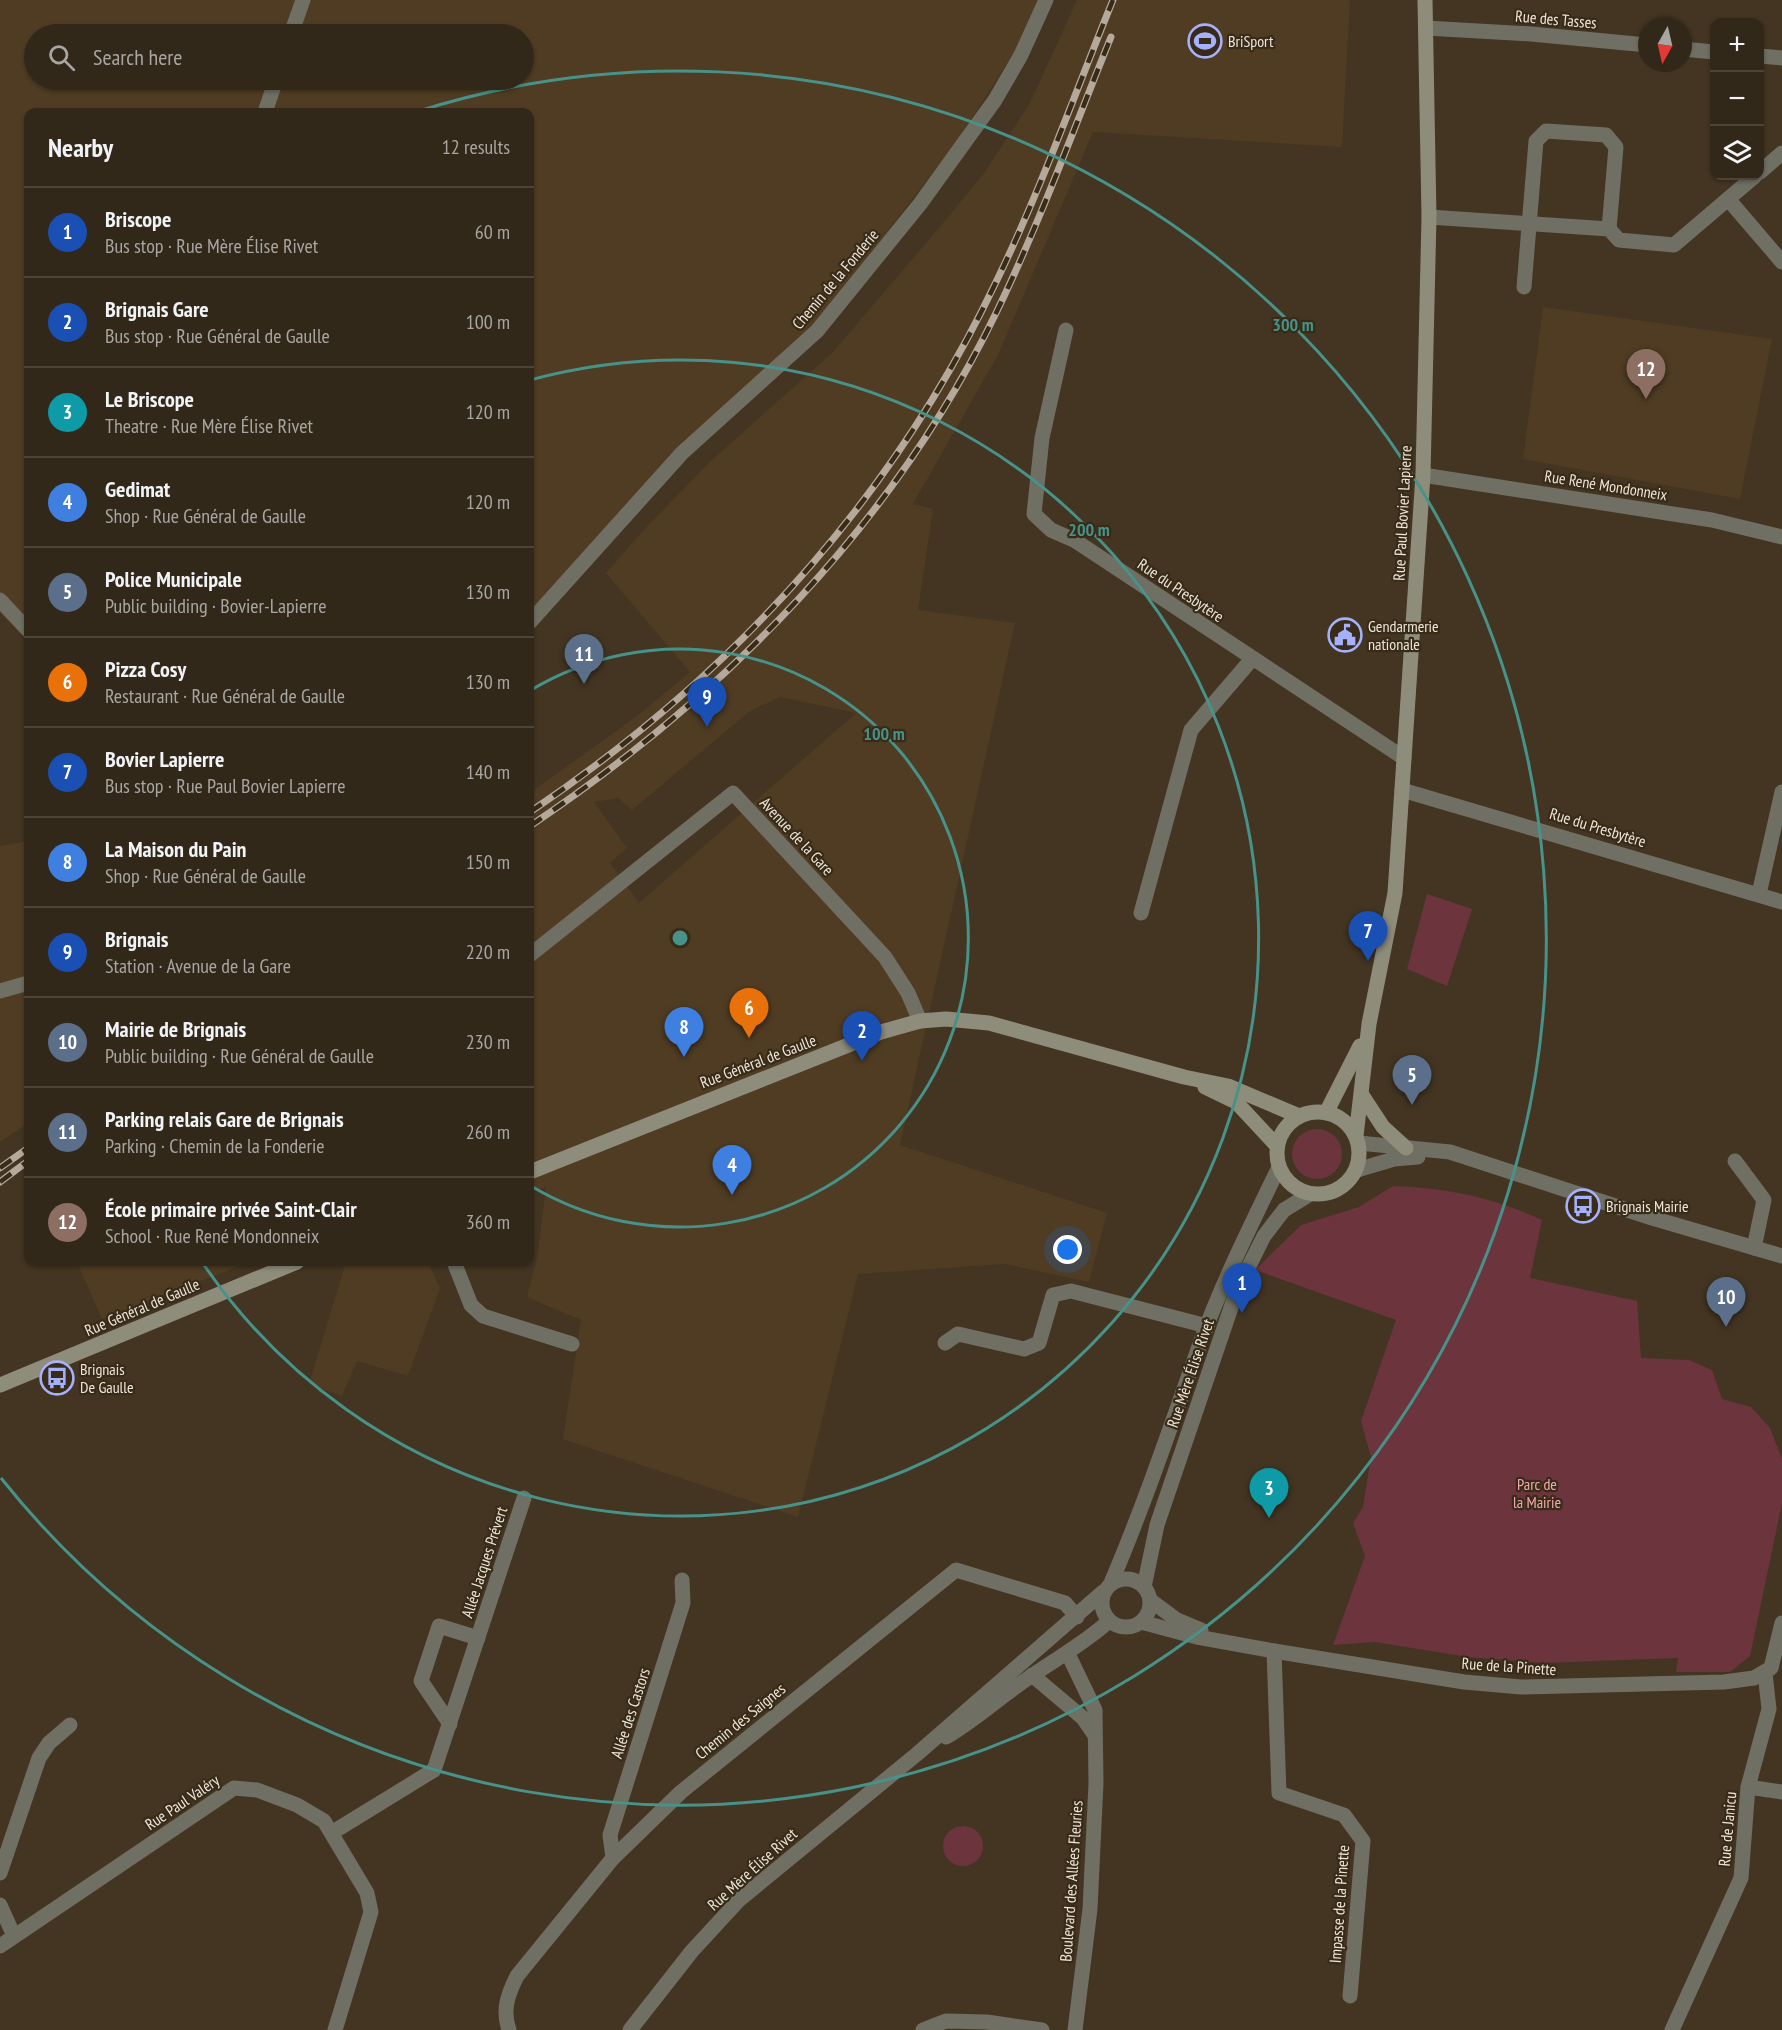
<!DOCTYPE html>
<meta charset="utf-8">
<style>
:root{--surface:#32281a;--page:#3a3023;--text:#f1f3f6;--muted:#a8a6a2;--line:#4d4439;--accent:#d6ab8b}
body{margin:0;font-family:"PT Sans Narrow",sans-serif;background:var(--page);color:var(--text)}
.controls{position:absolute;right:18px;top:18px;display:grid;overflow:hidden;border-radius:12px;box-shadow:0 2px 4px #0004}
.controls button{width:54px;height:54px;display:grid;place-items:center;padding:0;border:0;border-bottom:2px solid var(--line);background:var(--surface);color:var(--text);font:30px sans-serif}
.compass{position:absolute;left:1638px;top:18px;width:54px;height:54px;border-radius:50%;background:var(--surface);box-shadow:0 2px 4px #0004;rotate:188deg}
.you{position:absolute;left:1068px;top:1250px;width:21px;height:21px;margin:-15px;border:4px solid #fff;border-radius:50%;background:#1a73e8;box-shadow:0 0 0 9px #1a73e833}
.badge{display:grid;place-items:center;width:39px;height:39px;border-radius:50%;background:var(--accent);color:#fff;font-size:20px;font-weight:700}
.pin{position:absolute;translate:-50% -50px;filter:drop-shadow(0 2px 3px #0008)}
.pin::after{content:'';position:absolute;top:32px;width:21px;height:18px;background:inherit;clip-path:polygon(0 0,100% 0,50% 100%)}
.list{margin:0;padding:0;list-style:none}
h2{display:flex;justify-content:space-between;align-items:center;height:78px;margin:0;padding:0 24px;font-size:26px}
h2 small{font-size:20px;font-weight:400;color:var(--muted)}
.list li{display:grid;grid-template-columns:39px 1fr auto;gap:18px;align-items:center;box-sizing:border-box;height:90px;padding:0 24px;border-top:2px solid var(--line)}
.list b{display:block;font-size:22px;white-space:nowrap}
.list p{margin:0;font-size:20px;white-space:nowrap;color:var(--muted)}
.list em{font-size:20px;font-style:normal;color:var(--muted)}
.icon{flex:none;width:33px;height:33px;fill:none;stroke:currentColor;stroke-width:2;stroke-linecap:round;stroke-linejoin:round}
.map{position:relative;flex:none;width:1782px;height:2030px;overflow:hidden}
.search{position:absolute;background:var(--surface);box-shadow:0 2px 4px #0004;left:24px;top:24px;width:510px;height:66px;display:flex;align-items:center;gap:15px;box-sizing:border-box;padding:0 21px;border-radius:33px;color:var(--muted);font-size:22px}
.panel{position:absolute;background:var(--surface);box-shadow:0 2px 4px #0004;left:24px;top:108px;width:510px;height:1158px;border-radius:12px}
.map>svg:first-child{display:block}
.built{fill:#4f3c23;fill-rule:evenodd}
.green{fill:#6c343d}
.lines{fill:none;stroke-linecap:round;stroke-linejoin:round}
.minor{stroke:#6f6f64;stroke-width:15}
.tertiary{stroke:#6f6f64;stroke-width:15}
.secondary{stroke:#8e8d7c;stroke-width:15}
.rail-casing{stroke:#b4a99b;stroke-width:7}
.rail{stroke:#382b18;stroke-width:4.5;stroke-dasharray:14;stroke-linecap:butt}
.ring{fill:none;stroke:#479289;stroke-width:3}
.labels{text-anchor:middle;stroke-width:4.5;stroke-linejoin:round;paint-order:stroke}
.street-label{font-size:16px;fill:#eee5d9;stroke:#382b18}
.poi-label{font-size:16px;fill:#eee5d9;stroke:#382b18;text-anchor:start}
.park-label{font-size:16px;fill:#f5a7b1;stroke:#382b18}
.centre{fill:#479289;stroke:#382b18;stroke-width:3}
.ring-label{font-size:18px;text-anchor:middle;font-weight:bold;fill:#479289;stroke:#382b18;stroke-width:4.5;stroke-linejoin:round;paint-order:stroke}
</style>
<div class="map">
<svg width="1782" height="2030" viewBox="0 0 1782 2030">
<rect width="100%" height="100%" fill="#433522"/>
<g class="built">
<path d="M0,0H1038L1015,51L955,144L813,327L530,613V112H28V642L0,613ZM34,34H524V80H34Z"/>
<path d="M1077,0H1350L1342,147L1093,132L998,355L913,504L933,509L918,610L1015,623L900,1145L1107,1213L1089,1282L1005,1264L858,1274L798,1517L563,1439L581,1320L527,1297L538,1253L546,1187L530,1193V793L637,716L690,672L606,573L649,524L712,460L833,352L949,216L984,173L1030,103ZM780,697L856,713L639,903L610,863L627,848L594,802L618,798L632,810L750,711Z"/>
<path d="M1543,307L1772,339L1740,499L1523,459Z"/>
<path d="M28,841V1123L0,1142V846Z"/>
<path d="M77,1262H250L102,1319Z"/>
<path d="M346,1262H428L440,1288L408,1376L357,1361L342,1396L309,1384Z"/>
</g>
<g class="green">
<path d="M1427,894L1472,909L1447,986L1407,969Z"/>
<circle cx="1317" cy="1154" r="25"/>
<path d="M1393,1186C1447,1188 1492,1197 1542,1220L1530,1278L1637,1301L1641,1358L1689,1360L1712,1370L1722,1399L1751,1407L1770,1428L1782,1459V1503L1750,1656L1730,1672H1676L1678,1658L1544,1663L1468,1657L1375,1642L1333,1645L1365,1556L1353,1523L1363,1507L1371,1457L1361,1421L1396,1320L1255,1270L1301,1225L1359,1207Z"/>
<circle cx="963" cy="1846" r="20"/>
</g>
<g class="lines">
<g class="minor">
<path d="M1426,28L1531,34L1647,45"/>
<path d="M291,34L303,0"/>
<path d="M1683,49L1714,52"/>
<path d="M1760,56L1782,58"/>
<path d="M265,112L276,80"/>
<path d="M1760,172L1782,153"/>
<path d="M1728,199L1782,262"/>
<path d="M1429,217L1609,229L1619,240L1674,245L1755,176"/>
<path d="M1524,287L1536,141L1546,131L1606,135L1616,147L1609,229"/>
<path d="M1066,330L1042,438L1034,514L1051,530L1074,540L1404,758"/>
<path d="M1423,475L1712,520L1782,537"/>
<path d="M530,622L682,453L817,331L920,204L995,100L1021,55L1046,0"/>
<path d="M1402,790L1782,902"/>
<path d="M1759,894L1782,792"/>
<path d="M1141,913L1191,730L1252,659"/>
<path d="M530,955L733,793L885,957L908,993L920,1021"/>
<path d="M0,991L28,983"/>
<path d="M1735,1161L1764,1200L1754,1248"/>
<path d="M454,1262L471,1305L483,1316L572,1344"/>
<path d="M945,1343L958,1334L1024,1349L1039,1343L1053,1295L1071,1291L1207,1326"/>
<path d="M1150,1600L1177,1620L1201,1630"/>
<path d="M1141,1622L1197,1637L1274,1651L1464,1682L1521,1687L1724,1682L1754,1678L1771,1668L1782,1623"/>
<path d="M1274,1651L1279,1793L1344,1815L1363,1841L1350,1996"/>
<path d="M1068,1654L1095,1710L1096,1783L1090,1909L1075,2030"/>
<path d="M1032,1675L1083,1718L1094,1734"/>
<path d="M450,1724L421,1681L439,1626L478,1638"/>
<path d="M1748,1787L1782,1792"/>
<path d="M333,1832L434,1770L524,1498"/>
<path d="M613,1858L610,1835L683,1603L682,1580"/>
<path d="M0,1873L39,1758L49,1743L70,1725"/>
<path d="M0,1905L14,1936"/>
<path d="M0,1946L234,1788L257,1790L297,1805L324,1821L367,1893L371,1912L335,2030"/>
<path d="M509,2030C502,2010 508,1994 517,1976L613,1858L681,1792L956,1570L1065,1603L1077,1617"/>
<path d="M923,2030L946,2021L987,2022L1042,2030"/>
<path d="M1672,2030L1741,1878L1748,1787L1769,1709L1765,1673"/>
</g>
<g class="tertiary">
<path d="M0,600L28,630"/>
<path d="M1359,1143L1450,1152L1652,1218L1782,1256"/>
<path d="M1357,1170L1394,1159L1418,1157"/>
<circle cx="1126" cy="1603" r="24"/>
<path d="M1111,1583C1145,1503 1173,1420 1202,1338C1224,1279 1252,1223 1279,1167"/>
<path d="M1144,1587L1157,1525L1237,1290L1264,1236L1284,1210L1310,1194"/>
<path d="M946,1737C977,1719 1003,1694 1033,1675C1059,1657 1086,1642 1109,1621"/>
<path d="M630,2030L692,1951L739,1900L917,1754L1103,1592"/>
</g>
<g class="secondary">
<path d="M1205,1087L1236,1102L1277,1146"/>
<path d="M1362,1095L1383,1127L1406,1148"/>
<circle cx="1318" cy="1153" r="41"/>
<path d="M1326,1113L1360,1046"/>
<path d="M1356,1136L1369,1024L1395,893L1423,475L1429,217L1425,0"/>
<path d="M530,1172L881,1032L920,1021L946,1019L989,1023L1184,1077L1228,1086L1299,1116"/>
<path d="M0,1385L297,1262"/>
</g>
<defs>
<g id="rail">
<path d="M530,812C732,676 892,501 997,280C1041,189 1075,93 1113,0"/>
<path d="M530,826C725,695 894,525 997,311C1040,222 1074,128 1111,37"/>
<path d="M0,1168L28,1148"/>
<path d="M0,1182L28,1161"/>
</g>
</defs>
<use href="#rail" class="rail-casing"/>
<use href="#rail" class="rail"/>
</g>
<g class="ring">
<path d="M531 690A289 289 0 1 1 531 1186"/>
<path d="M530 380A578 578 0 1 1 204 1265"/>
<path d="M419 111A867 867 0 1 1 1 1478"/>
</g>
<defs>
<symbol id="stadium-ring" viewBox="-11 -11 22 22"><circle r="9.5" fill="#382b18" stroke="#a5b1fc" stroke-width="1.5"/><path d="M0-5a6.5 5 0 1 0 0 10a6.5 5 0 1 0 0-10ZM-3.5-1.8h7v3.6h-7Z" fill="#a5b1fc"/></symbol>
<symbol id="civic-ring" viewBox="-11 -11 22 22"><circle r="9.5" fill="#382b18" stroke="#a5b1fc" stroke-width="1.5"/><path d="M-.6-6.5H3V-4.5H.6V-3L4-1V1h2V6H-6V1h2V-1L-.6-3ZM-1.2 2.5V6h2.4V2.5Z" fill="#a5b1fc"/></symbol>
<symbol id="bus-ring" viewBox="-11 -11 22 22"><circle r="9.5" fill="#382b18" stroke="#a5b1fc" stroke-width="1.5"/><path d="M-5-6H5V4H4V6H2V4H-2V6H-4V4H-5ZM-3.5-4V0h7V-4ZM-3.5 1.2v1.5H-2V1.2ZM2 1.2v1.5H3.5V1.2Z" fill="#a5b1fc"/></symbol>
</defs>
<g fill-rule="evenodd">
<use href="#stadium-ring" x="1186" y="22" width="38" height="38"/>
<use href="#civic-ring" x="1326" y="616" width="38" height="38"/>
<use href="#bus-ring" x="1564" y="1187" width="38" height="38"/>
<use href="#bus-ring" x="38" y="1359" width="38" height="38"/>
</g>
<g class="labels">
<g class="street-label">
<text transform="translate(1556 19) rotate(5)" y="6">Rue des Tasses</text>
<text transform="translate(835 279) rotate(-50)" y="6">Chemin de la Fonderie</text>
<text transform="translate(1606 485) rotate(9)" y="6">Rue René Mondonneix</text>
<text transform="translate(1402 513) rotate(-87)" y="6">Rue Paul Bovier Lapierre</text>
<text transform="translate(1181 590) rotate(34)" y="6">Rue du Presbytère</text>
<text transform="translate(1598 827) rotate(17)" y="6">Rue du Presbytère</text>
<text transform="translate(797 836) rotate(47)" y="6">Avenue de la Gare</text>
<text transform="translate(758 1061) rotate(-21)" y="6">Rue Général de Gaulle</text>
<text transform="translate(142 1307) rotate(-23)" y="6">Rue Général de Gaulle</text>
<text transform="translate(1190 1373) rotate(-71)" y="6">Rue Mère Élise Rivet</text>
<text transform="translate(484 1562) rotate(-72)" y="6">Allée Jacques Prévert</text>
<text transform="translate(1509 1666) rotate(4)" y="6">Rue de la Pinette</text>
<text transform="translate(630 1713) rotate(-72)" y="6">Allée des Castors</text>
<text transform="translate(740 1721) rotate(-39)" y="6">Chemin des Saignes</text>
<text transform="translate(182 1802) rotate(-34)" y="6">Rue Paul Valéry</text>
<text transform="translate(1727 1829) rotate(-85)" y="6">Rue de Janicu</text>
<text transform="translate(752 1869) rotate(-42)" y="6">Rue Mère Élise Rivet</text>
<text transform="translate(1071 1881) rotate(-86)" y="6">Boulevard des Allées Fleuries</text>
<text transform="translate(1339 1904) rotate(-86)" y="6">Impasse de la Pinette</text>
</g>
<g class="poi-label">
<text x="1228" y="47">BriSport</text>
<text x="1368" y="632">Gendarmerie<tspan x="1368" dy="18">nationale</tspan></text>
<text x="1606" y="1212">Brignais Mairie</text>
<text x="80" y="1375">Brignais<tspan x="80" dy="18">De Gaulle</tspan></text>
</g>
<g class="park-label">
<text x="1537" y="1490">Parc de<tspan x="1537" dy="18">la Mairie</tspan></text>
</g>
</g>
<circle cx="680" cy="938" r="9" class="centre"/>
<g class="ring-label">
<text x="1293" y="331">300 m</text>
<text x="1089" y="536">200 m</text>
<text x="884" y="740">100 m</text>
</g>
</svg>
<div class="controls">
<button>+</button>
<button>−</button>
<button><svg class="icon" aria-label="layers" viewBox="0 0 24 24"><path d="M12 4l9 5-9 5-9-5zM3 14l9 5 9-5"/></svg></button>
</div>
<svg class="compass" viewBox="-18 -18 36 36"><path d="M0-13l5 13h-10z" fill="#e53935"/><path d="M0 13l5-13h-10z" fill="#a8a6a2"/></svg>
<div class="you"></div>
<div class="pin badge" style="left:1242px;top:1313px;background:#1a4fb4">1</div>
<div class="pin badge" style="left:862px;top:1061px;background:#1a4fb4">2</div>
<div class="pin badge" style="left:1269px;top:1518px;background:#0f9aa8">3</div>
<div class="pin badge" style="left:732px;top:1195px;background:#3f7fe0">4</div>
<div class="pin badge" style="left:1412px;top:1105px;background:#5c6f8a">5</div>
<div class="pin badge" style="left:749px;top:1038px;background:#e8710a">6</div>
<div class="pin badge" style="left:1368px;top:961px;background:#1a4fb4">7</div>
<div class="pin badge" style="left:684px;top:1057px;background:#3f7fe0">8</div>
<div class="pin badge" style="left:707px;top:727px;background:#1a4fb4">9</div>
<div class="pin badge" style="left:1726px;top:1327px;background:#5c6f8a">10</div>
<div class="pin badge" style="left:584px;top:684px;background:#5c6f8a">11</div>
<div class="pin badge" style="left:1646px;top:399px;background:#8d6e63">12</div>
<div class="search"><svg class="icon" aria-label="search" viewBox="0 0 24 24"><circle cx="10" cy="10" r="6"/><path d="M15 15l6 6"/></svg>Search here</div>
<section class="panel">
<h2>Nearby<small>12 results</small></h2>
<ul class="list">
<li><span class="badge" style="background:#1a4fb4">1</span><div><b>Briscope</b><p>Bus stop · Rue Mère Élise Rivet</p></div><em>60 m</em></li>
<li><span class="badge" style="background:#1a4fb4">2</span><div><b>Brignais Gare</b><p>Bus stop · Rue Général de Gaulle</p></div><em>100 m</em></li>
<li><span class="badge" style="background:#0f9aa8">3</span><div><b>Le Briscope</b><p>Theatre · Rue Mère Élise Rivet</p></div><em>120 m</em></li>
<li><span class="badge" style="background:#3f7fe0">4</span><div><b>Gedimat</b><p>Shop · Rue Général de Gaulle</p></div><em>120 m</em></li>
<li><span class="badge" style="background:#5c6f8a">5</span><div><b>Police Municipale</b><p>Public building · Bovier-Lapierre</p></div><em>130 m</em></li>
<li><span class="badge" style="background:#e8710a">6</span><div><b>Pizza Cosy</b><p>Restaurant · Rue Général de Gaulle</p></div><em>130 m</em></li>
<li><span class="badge" style="background:#1a4fb4">7</span><div><b>Bovier Lapierre</b><p>Bus stop · Rue Paul Bovier Lapierre</p></div><em>140 m</em></li>
<li><span class="badge" style="background:#3f7fe0">8</span><div><b>La Maison du Pain</b><p>Shop · Rue Général de Gaulle</p></div><em>150 m</em></li>
<li><span class="badge" style="background:#1a4fb4">9</span><div><b>Brignais</b><p>Station · Avenue de la Gare</p></div><em>220 m</em></li>
<li><span class="badge" style="background:#5c6f8a">10</span><div><b>Mairie de Brignais</b><p>Public building · Rue Général de Gaulle</p></div><em>230 m</em></li>
<li><span class="badge" style="background:#5c6f8a">11</span><div><b>Parking relais Gare de Brignais</b><p>Parking · Chemin de la Fonderie</p></div><em>260 m</em></li>
<li><span class="badge" style="background:#8d6e63">12</span><div><b>École primaire privée Saint-Clair</b><p>School · Rue René Mondonneix</p></div><em>360 m</em></li>
</ul>
</section>
</div>
